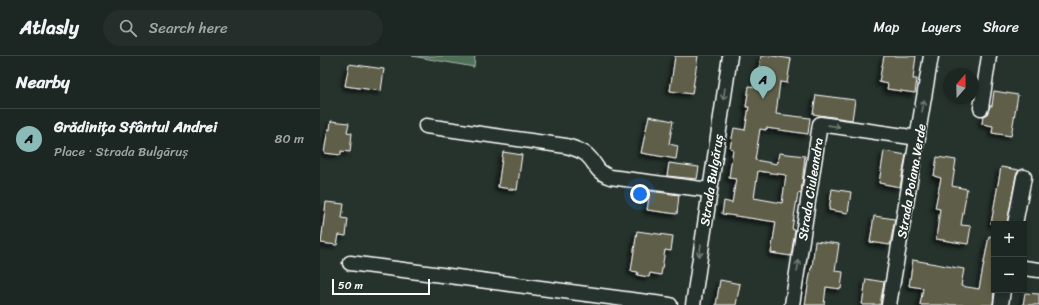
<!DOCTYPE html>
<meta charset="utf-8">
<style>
:root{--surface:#1c2622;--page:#252e2a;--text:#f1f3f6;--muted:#a0a5a5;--line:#3a4340;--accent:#8bbbb9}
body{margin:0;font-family:Sriracha,sans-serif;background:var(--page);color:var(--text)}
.controls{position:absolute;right:12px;bottom:12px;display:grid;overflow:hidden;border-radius:0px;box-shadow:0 2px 6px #0003}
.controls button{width:36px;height:36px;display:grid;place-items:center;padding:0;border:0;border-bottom:1px solid var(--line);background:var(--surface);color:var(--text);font:20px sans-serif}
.compass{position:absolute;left:623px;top:12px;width:36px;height:36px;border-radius:50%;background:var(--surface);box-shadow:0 2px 6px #0003;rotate:20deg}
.scale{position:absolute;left:12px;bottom:10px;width:98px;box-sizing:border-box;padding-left:4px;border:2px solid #fff;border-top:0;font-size:11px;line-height:14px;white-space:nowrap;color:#fff;-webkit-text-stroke:3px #26332d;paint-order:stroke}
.you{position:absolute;left:320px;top:138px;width:14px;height:14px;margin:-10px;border:3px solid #fff;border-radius:50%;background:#1a73e8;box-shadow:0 0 0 6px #1a73e833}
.badge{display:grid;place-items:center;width:26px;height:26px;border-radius:50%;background:var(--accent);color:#111;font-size:13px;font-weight:700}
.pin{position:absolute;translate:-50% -33px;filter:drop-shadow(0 1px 2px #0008)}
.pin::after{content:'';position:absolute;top:21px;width:14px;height:12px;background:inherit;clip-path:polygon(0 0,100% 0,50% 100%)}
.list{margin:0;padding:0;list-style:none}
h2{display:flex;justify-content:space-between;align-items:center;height:52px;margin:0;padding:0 16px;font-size:17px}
h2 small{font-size:13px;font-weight:400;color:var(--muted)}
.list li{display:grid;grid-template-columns:26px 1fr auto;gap:12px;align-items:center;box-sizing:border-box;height:60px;padding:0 16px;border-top:1px solid var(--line)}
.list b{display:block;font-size:15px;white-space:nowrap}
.list p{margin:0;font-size:13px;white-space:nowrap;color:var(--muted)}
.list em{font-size:13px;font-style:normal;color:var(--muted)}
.icon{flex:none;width:22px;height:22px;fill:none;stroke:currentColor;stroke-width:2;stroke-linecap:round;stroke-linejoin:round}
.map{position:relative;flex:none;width:719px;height:249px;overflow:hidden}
header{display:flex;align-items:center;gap:24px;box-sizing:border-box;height:56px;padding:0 20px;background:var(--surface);border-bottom:1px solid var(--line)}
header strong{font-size:19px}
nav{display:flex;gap:22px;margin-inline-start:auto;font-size:14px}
.search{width:280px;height:36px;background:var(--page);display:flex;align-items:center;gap:10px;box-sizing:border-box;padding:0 14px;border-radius:22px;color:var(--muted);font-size:15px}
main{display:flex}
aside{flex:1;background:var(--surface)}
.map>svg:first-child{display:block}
.green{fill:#4f7059;stroke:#a7b8ac}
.building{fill:#5f5e4a;stroke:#fff;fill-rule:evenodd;filter:url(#shadow)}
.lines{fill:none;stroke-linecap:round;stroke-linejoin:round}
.street-casing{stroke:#fff;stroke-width:17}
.street{stroke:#26332d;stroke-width:14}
.oneway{stroke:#727a76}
.labels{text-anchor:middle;stroke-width:3;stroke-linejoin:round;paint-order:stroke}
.street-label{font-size:13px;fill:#fff;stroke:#26332d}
</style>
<header>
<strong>Atlasly</strong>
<div class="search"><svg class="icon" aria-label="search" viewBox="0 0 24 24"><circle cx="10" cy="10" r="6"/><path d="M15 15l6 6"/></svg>Search here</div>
<nav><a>Map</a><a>Layers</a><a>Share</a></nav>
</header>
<main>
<aside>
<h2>Nearby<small></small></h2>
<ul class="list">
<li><span class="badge">A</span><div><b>Grădinița Sfântul Andrei</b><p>Place · Strada Bulgăruș</p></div><em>80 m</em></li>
</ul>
</aside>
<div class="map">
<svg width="719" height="249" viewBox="0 0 719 249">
<defs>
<filter id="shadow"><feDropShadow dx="-3.5" dy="3.5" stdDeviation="2" flood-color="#0009"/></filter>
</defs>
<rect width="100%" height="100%" fill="#26332d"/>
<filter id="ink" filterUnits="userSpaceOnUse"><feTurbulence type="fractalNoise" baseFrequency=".025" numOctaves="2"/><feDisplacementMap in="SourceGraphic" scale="8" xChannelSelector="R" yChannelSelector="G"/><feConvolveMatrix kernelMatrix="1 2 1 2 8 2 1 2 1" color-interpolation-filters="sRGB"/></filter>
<g filter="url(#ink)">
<path class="green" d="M92,0H155L154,11Z"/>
<g class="building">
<path d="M355,0H378L372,38L350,35Z"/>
<path d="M441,0H453L471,3L467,27L460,26L456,58L490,62L488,78L446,72V74L440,73L435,104L457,108L459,97L485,100L481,138L478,137L472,173L475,174L471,200L451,197L456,166L402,158L404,145L412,147L416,123L409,122L413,93L410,92L414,72L425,74L429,51H426L429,30L439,32L441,12H439ZM438,115L466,119L462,147L434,142Z"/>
<path d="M564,0H596L593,23H597L595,37L567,33L568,28L559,26Z"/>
<path d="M29,8L64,13L61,35L25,30Z"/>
<path d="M674,35L698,39L691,80L672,77L673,70L662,68L663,60L667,58L670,50H672Z"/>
<path d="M496,39L535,44L532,64L493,58Z"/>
<path d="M329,60L353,65L349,88L358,90L356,103L321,97Z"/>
<path d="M11,65L29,67L27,76L32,77L30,96L21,95V99L4,97L8,73L10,74Z"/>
<path d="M564,95L586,99L580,131L559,127Z"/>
<path d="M183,96L202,99L197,134L178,131Z"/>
<path d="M617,101L636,104L632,130L647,133L641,169L651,170L648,188L616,183L620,153L615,152L621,122L614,120Z"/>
<path d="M349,107L379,111L377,123L347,120Z"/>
<path d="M681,111L699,114L696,119L687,168H671Z"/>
<path d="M512,133L531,136L528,157L509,154Z"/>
<path d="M330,135L359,139L357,158L327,154Z"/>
<path d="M6,146L24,148L22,162L28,163L26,180L19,179L17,189L1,187Z"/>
<path d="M554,160L575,163L570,189L550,186Z"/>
<path d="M317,175L353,180L351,195L345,194L341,219L330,217L329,221L317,219L318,216L311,215Z"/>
<path d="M669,180L674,181V234L673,249H600L603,232L589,230L593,204L644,213L641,230L659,233Z"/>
<path d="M495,185L519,188L515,215L523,216L521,233L506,231L504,249H485L491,212H492Z"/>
<path d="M546,223L564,226L560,249H542Z"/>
<path d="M400,224L420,228L416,249H396Z"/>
<path d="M705,237L719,238V249H703Z"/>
</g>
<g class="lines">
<defs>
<g id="street">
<path d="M661,52L669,0"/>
<path d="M106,70L246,90C254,92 261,94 267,99C278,109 273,114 290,121L389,134"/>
<path d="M695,168L704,121"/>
<path d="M30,207L350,249"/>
<path d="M704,212L719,214"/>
<path d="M373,249L410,0"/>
<path d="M472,249L500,68L598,82"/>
<path d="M569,249L611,0"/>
<path d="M681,249L683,234"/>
</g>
</defs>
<use href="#street" class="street-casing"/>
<use href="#street" class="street"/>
</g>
<defs><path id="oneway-shaft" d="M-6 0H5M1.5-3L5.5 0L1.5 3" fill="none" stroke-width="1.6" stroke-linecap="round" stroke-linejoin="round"/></defs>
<g class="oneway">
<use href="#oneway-shaft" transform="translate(404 38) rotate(99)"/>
<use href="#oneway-shaft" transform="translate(603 50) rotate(-81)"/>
<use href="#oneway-shaft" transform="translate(514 70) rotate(8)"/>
<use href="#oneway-shaft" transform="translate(380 195) rotate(98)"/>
<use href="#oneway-shaft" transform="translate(478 210) rotate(-81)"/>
</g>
</g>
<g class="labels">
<g class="street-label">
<text transform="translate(391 124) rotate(-81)" y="5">Strada Bulgăruș</text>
<text transform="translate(591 125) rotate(-80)" y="5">Strada Poiana Verde</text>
<text transform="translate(490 133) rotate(-81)" y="5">Strada Ciuleandra</text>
</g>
</g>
</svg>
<div class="controls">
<button>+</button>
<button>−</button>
</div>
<svg class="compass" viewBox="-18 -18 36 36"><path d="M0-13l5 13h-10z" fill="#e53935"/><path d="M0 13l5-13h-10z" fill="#a0a5a5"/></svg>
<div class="scale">50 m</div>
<div class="you"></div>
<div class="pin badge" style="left:443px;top:43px">A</div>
</div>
</main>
